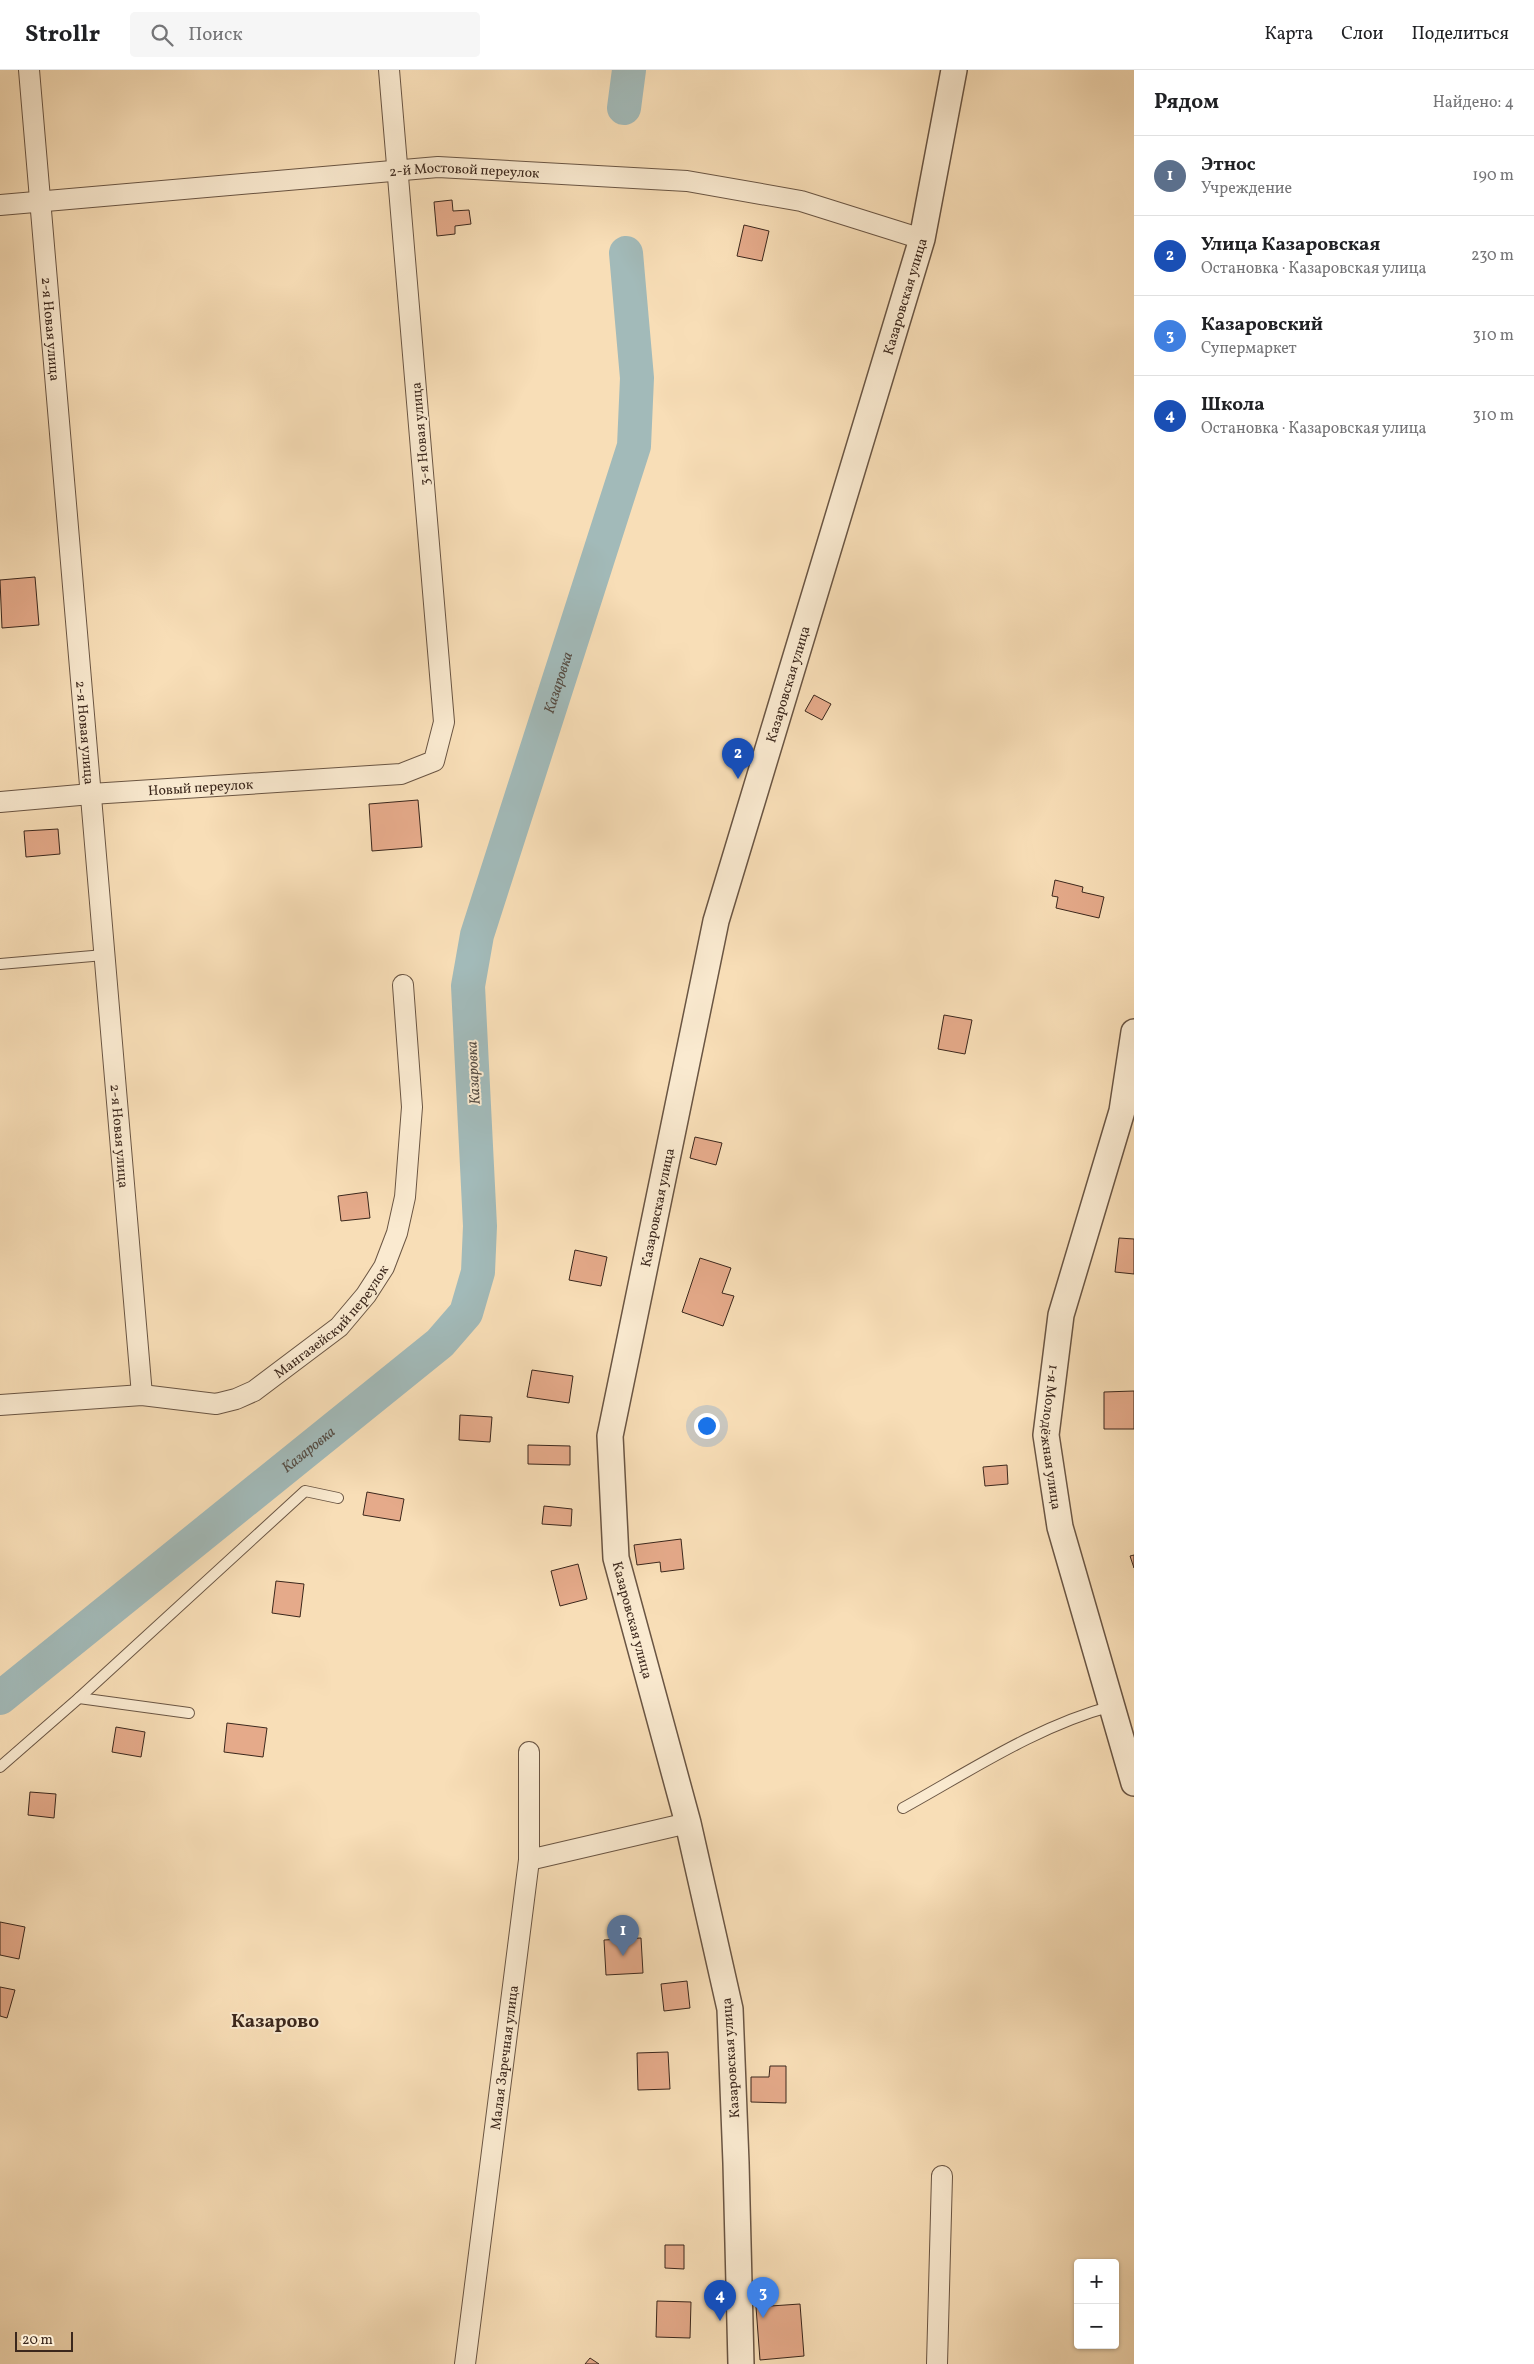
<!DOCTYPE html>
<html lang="ru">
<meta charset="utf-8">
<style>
:root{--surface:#fff;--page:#f6f6f6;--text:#202124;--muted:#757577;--line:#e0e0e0;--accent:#8f2418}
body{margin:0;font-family:Vollkorn,serif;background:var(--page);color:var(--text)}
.controls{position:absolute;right:15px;bottom:15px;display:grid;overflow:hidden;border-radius:5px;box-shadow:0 1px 4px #0004}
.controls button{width:45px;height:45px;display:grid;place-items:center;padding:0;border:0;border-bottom:1px solid var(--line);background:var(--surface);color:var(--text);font:25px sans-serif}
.scale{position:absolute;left:15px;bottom:12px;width:58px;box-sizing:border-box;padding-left:5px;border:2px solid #3b271c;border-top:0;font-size:14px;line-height:18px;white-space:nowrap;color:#3b271c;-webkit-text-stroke:4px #faead0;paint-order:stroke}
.you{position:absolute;left:706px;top:1355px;width:18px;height:18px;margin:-12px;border:4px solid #fff;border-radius:50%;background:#1a73e8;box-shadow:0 0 0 8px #1a73e833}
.badge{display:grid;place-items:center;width:32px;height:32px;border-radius:50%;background:var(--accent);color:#fff;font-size:16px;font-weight:700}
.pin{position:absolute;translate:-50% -41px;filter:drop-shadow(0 1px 2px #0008)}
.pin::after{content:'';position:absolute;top:26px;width:18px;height:15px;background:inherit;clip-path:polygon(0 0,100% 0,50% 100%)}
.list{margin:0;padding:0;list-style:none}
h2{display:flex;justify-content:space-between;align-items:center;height:65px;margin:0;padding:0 20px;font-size:21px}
h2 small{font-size:16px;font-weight:400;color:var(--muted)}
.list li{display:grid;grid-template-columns:32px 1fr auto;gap:15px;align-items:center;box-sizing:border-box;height:80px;padding:0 20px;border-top:1px solid var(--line)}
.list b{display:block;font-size:19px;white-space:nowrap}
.list p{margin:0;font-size:16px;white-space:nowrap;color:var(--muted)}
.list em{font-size:16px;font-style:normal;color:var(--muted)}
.icon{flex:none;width:28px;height:28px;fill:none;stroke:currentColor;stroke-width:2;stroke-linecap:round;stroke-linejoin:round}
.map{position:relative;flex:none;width:1134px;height:2294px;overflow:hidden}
header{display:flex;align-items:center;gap:30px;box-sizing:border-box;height:70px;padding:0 25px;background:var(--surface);border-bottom:1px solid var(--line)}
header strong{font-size:24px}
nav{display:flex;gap:28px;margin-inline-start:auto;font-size:18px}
.search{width:350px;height:45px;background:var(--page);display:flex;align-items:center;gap:12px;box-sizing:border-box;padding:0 18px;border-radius:5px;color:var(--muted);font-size:19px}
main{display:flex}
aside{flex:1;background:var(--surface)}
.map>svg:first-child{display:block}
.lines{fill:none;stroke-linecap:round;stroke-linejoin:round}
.river{stroke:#a2bab9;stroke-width:34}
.building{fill:#e5aa8a;stroke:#3b271c}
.service-casing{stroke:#6a5543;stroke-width:12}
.minor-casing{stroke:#6a5543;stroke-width:22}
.tertiary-casing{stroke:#6a5543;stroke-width:28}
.service{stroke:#faead0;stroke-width:10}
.minor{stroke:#faead0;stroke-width:20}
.tertiary{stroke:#faead0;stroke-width:25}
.labels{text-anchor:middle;stroke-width:4;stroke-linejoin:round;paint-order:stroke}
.street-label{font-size:14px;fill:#3b271c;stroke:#faead0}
.water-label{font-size:15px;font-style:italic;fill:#554c43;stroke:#faead0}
.district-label{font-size:19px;font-weight:bold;fill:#3b271c;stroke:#faead0}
</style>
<header>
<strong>Strollr</strong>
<div class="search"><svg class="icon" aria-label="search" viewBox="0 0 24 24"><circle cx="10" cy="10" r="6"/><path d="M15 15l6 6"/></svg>Поиск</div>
<nav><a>Карта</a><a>Слои</a><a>Поделиться</a></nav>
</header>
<main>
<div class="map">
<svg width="1134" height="2294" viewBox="0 0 1134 2294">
<rect width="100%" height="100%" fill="#f8deb7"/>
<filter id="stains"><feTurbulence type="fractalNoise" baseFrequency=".004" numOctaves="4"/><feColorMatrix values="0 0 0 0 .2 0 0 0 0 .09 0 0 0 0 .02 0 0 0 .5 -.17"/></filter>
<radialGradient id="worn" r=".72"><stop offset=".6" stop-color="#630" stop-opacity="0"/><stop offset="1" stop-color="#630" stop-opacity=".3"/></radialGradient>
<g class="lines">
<g class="river">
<path d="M624,38L629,0"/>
<path id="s1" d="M0,1628L440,1273L466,1243L478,1202L480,1156L468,916L477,865L634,376L637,308L626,183"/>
</g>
</g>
<g class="building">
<path d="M452,130L453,141L469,140L471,154L455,156V164L437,166L434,132Z"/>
<path d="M744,155L769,161L762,191L737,186Z"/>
<path d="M35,507L39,555L2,558L0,510Z"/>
<path d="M814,625L831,634L822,650L805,641Z"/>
<path d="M418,730L422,777L372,781L369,734Z"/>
<path d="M58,759L60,784L26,787L24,761Z"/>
<path d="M1055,810L1083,817L1082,822L1104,827L1099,848L1056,838L1058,827L1052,826Z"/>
<path d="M944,945L972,950L965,984L938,979Z"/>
<path d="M695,1067L722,1073L716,1095L690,1088Z"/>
<path d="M367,1122L370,1148L341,1151L338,1126Z"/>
<path d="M1119,1168L1134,1169V1204L1115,1202Z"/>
<path d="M575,1180L607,1187L601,1216L569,1210Z"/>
<path d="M700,1188L731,1198L722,1223L734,1226L723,1256L682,1242Z"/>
<path d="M532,1300L573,1306L569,1333L527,1327Z"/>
<path d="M1134,1321V1359H1104V1322Z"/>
<path d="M460,1345L492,1347L490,1372L459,1370Z"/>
<path d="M528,1375L570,1376V1395L528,1394Z"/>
<path d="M1007,1395L1008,1414L985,1416L983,1397Z"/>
<path d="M367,1422L404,1429L400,1451L363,1445Z"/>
<path d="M544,1436L572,1439L571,1456L542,1454Z"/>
<path d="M681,1469L684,1499L661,1502L660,1492L637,1495L634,1475Z"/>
<path d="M1134,1485V1498L1130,1486Z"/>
<path d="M578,1494L587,1529L560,1536L551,1501Z"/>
<path d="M276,1511L304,1514L300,1547L272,1543Z"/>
<path d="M227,1653L267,1658L263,1687L224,1682Z"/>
<path d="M116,1657L145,1662L141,1687L112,1682Z"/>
<path d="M30,1722L56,1724L54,1748L28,1745Z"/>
<path d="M0,1852L25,1857L19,1889L0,1885Z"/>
<path d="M641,1868L643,1903L606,1905L604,1870Z"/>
<path d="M687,1911L690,1938L664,1941L661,1914Z"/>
<path d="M0,1917L15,1920L7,1948L0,1946Z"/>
<path d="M668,1982L670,2019L638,2020L637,1983Z"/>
<path d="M770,1996H786V2033L751,2032V2007H769Z"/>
<path d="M665,2175H684V2199L665,2198Z"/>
<path d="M657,2231L691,2232L690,2268L656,2267Z"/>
<path d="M800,2234L804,2286L760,2290L756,2237Z"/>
<path d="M590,2288L599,2294H585Z"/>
</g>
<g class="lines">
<defs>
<g id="service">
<path d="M0,894L104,885"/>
<path d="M79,1628L189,1643"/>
<path d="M0,1697L79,1628L305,1421L338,1428"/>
<path d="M903,1738C970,1701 1037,1656 1112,1636"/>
</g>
<g id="minor">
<path id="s2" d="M29,0L142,1325"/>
<path id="s3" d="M0,135L438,97L687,111L801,131L922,169"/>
<path id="s4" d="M0,732L91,724L401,704L434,691L444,652L389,0"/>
<path id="s5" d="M0,1335L142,1325L216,1334L236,1329L254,1321L339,1257L366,1225L384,1197L397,1163L405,1127L412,1037L403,915"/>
<path d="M529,1790L688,1753"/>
<path id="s6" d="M465,2294L529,1790V1682"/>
<path d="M937,2294L942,2106"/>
</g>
<g id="tertiary">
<path id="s7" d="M1134,962L1122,1041L1061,1245L1046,1365L1060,1457L1134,1713"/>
<path id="s8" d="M741,2294L736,2093L730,1939L688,1753L616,1488L610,1366L716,851L922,169L954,0"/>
</g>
</defs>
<use href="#service" class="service-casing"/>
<use href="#minor" class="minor-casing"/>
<use href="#tertiary" class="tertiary-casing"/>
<use href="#service" class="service"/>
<use href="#minor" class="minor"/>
<use href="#tertiary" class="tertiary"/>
</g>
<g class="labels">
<g class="street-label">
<text dy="5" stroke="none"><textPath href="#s3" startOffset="466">2-й Мостовой переулок</textPath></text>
<text dy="5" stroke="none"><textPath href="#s8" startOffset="2121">Казаровская улица</textPath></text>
<text dy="5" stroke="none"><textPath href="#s2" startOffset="260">2-я Новая улица</textPath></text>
<text transform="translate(420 364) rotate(-95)" y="5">3-я Новая улица</text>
<text dy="5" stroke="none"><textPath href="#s8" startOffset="1716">Казаровская улица</textPath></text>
<text dy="5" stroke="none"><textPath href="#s2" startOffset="665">2-я Новая улица</textPath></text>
<text dy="5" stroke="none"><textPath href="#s4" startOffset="201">Новый переулок</textPath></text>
<text dy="5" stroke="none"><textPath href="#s2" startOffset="1070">2-я Новая улица</textPath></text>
<text dy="5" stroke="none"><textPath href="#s8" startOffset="1176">Казаровская улица</textPath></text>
<text dy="5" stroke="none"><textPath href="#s5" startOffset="362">Мангазейский переулок</textPath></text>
<text dy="5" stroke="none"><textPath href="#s7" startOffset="416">1-я Молодёжная улица</textPath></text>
<text transform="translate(633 1550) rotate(75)" y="5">Казаровская улица</text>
<text dy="5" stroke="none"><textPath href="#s6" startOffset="309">Малая Заречная улица</textPath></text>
<text transform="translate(730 1988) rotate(-94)" y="5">Казаровская улица</text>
</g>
<g class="water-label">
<text dy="5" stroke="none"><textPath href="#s1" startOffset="1251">Казаровка</textPath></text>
<text transform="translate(473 1003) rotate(-93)" y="5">Казаровка</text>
<text dy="5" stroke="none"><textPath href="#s1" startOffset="396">Казаровка</textPath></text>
</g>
<g class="district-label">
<text x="275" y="1957">Казарово</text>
</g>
</g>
<rect width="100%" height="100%" filter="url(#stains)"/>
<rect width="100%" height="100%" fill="url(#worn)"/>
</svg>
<div class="controls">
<button>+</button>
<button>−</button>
</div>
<div class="scale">20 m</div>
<div class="you"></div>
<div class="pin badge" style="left:623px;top:1886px;background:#5c6f8a">1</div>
<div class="pin badge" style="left:738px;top:709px;background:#1a4fb4">2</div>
<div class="pin badge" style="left:763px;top:2248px;background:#3f7fe0">3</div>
<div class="pin badge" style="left:720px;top:2251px;background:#1a4fb4">4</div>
</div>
<aside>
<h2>Рядом<small>Найдено: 4</small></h2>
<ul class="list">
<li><span class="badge" style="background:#5c6f8a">1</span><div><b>Этнос</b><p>Учреждение</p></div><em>190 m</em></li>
<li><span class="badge" style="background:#1a4fb4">2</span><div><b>Улица Казаровская</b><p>Остановка · Казаровская улица</p></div><em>230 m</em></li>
<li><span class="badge" style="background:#3f7fe0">3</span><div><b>Казаровский</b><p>Супермаркет</p></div><em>310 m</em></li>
<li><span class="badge" style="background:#1a4fb4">4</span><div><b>Школа</b><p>Остановка · Казаровская улица</p></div><em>310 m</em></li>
</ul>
</aside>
</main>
